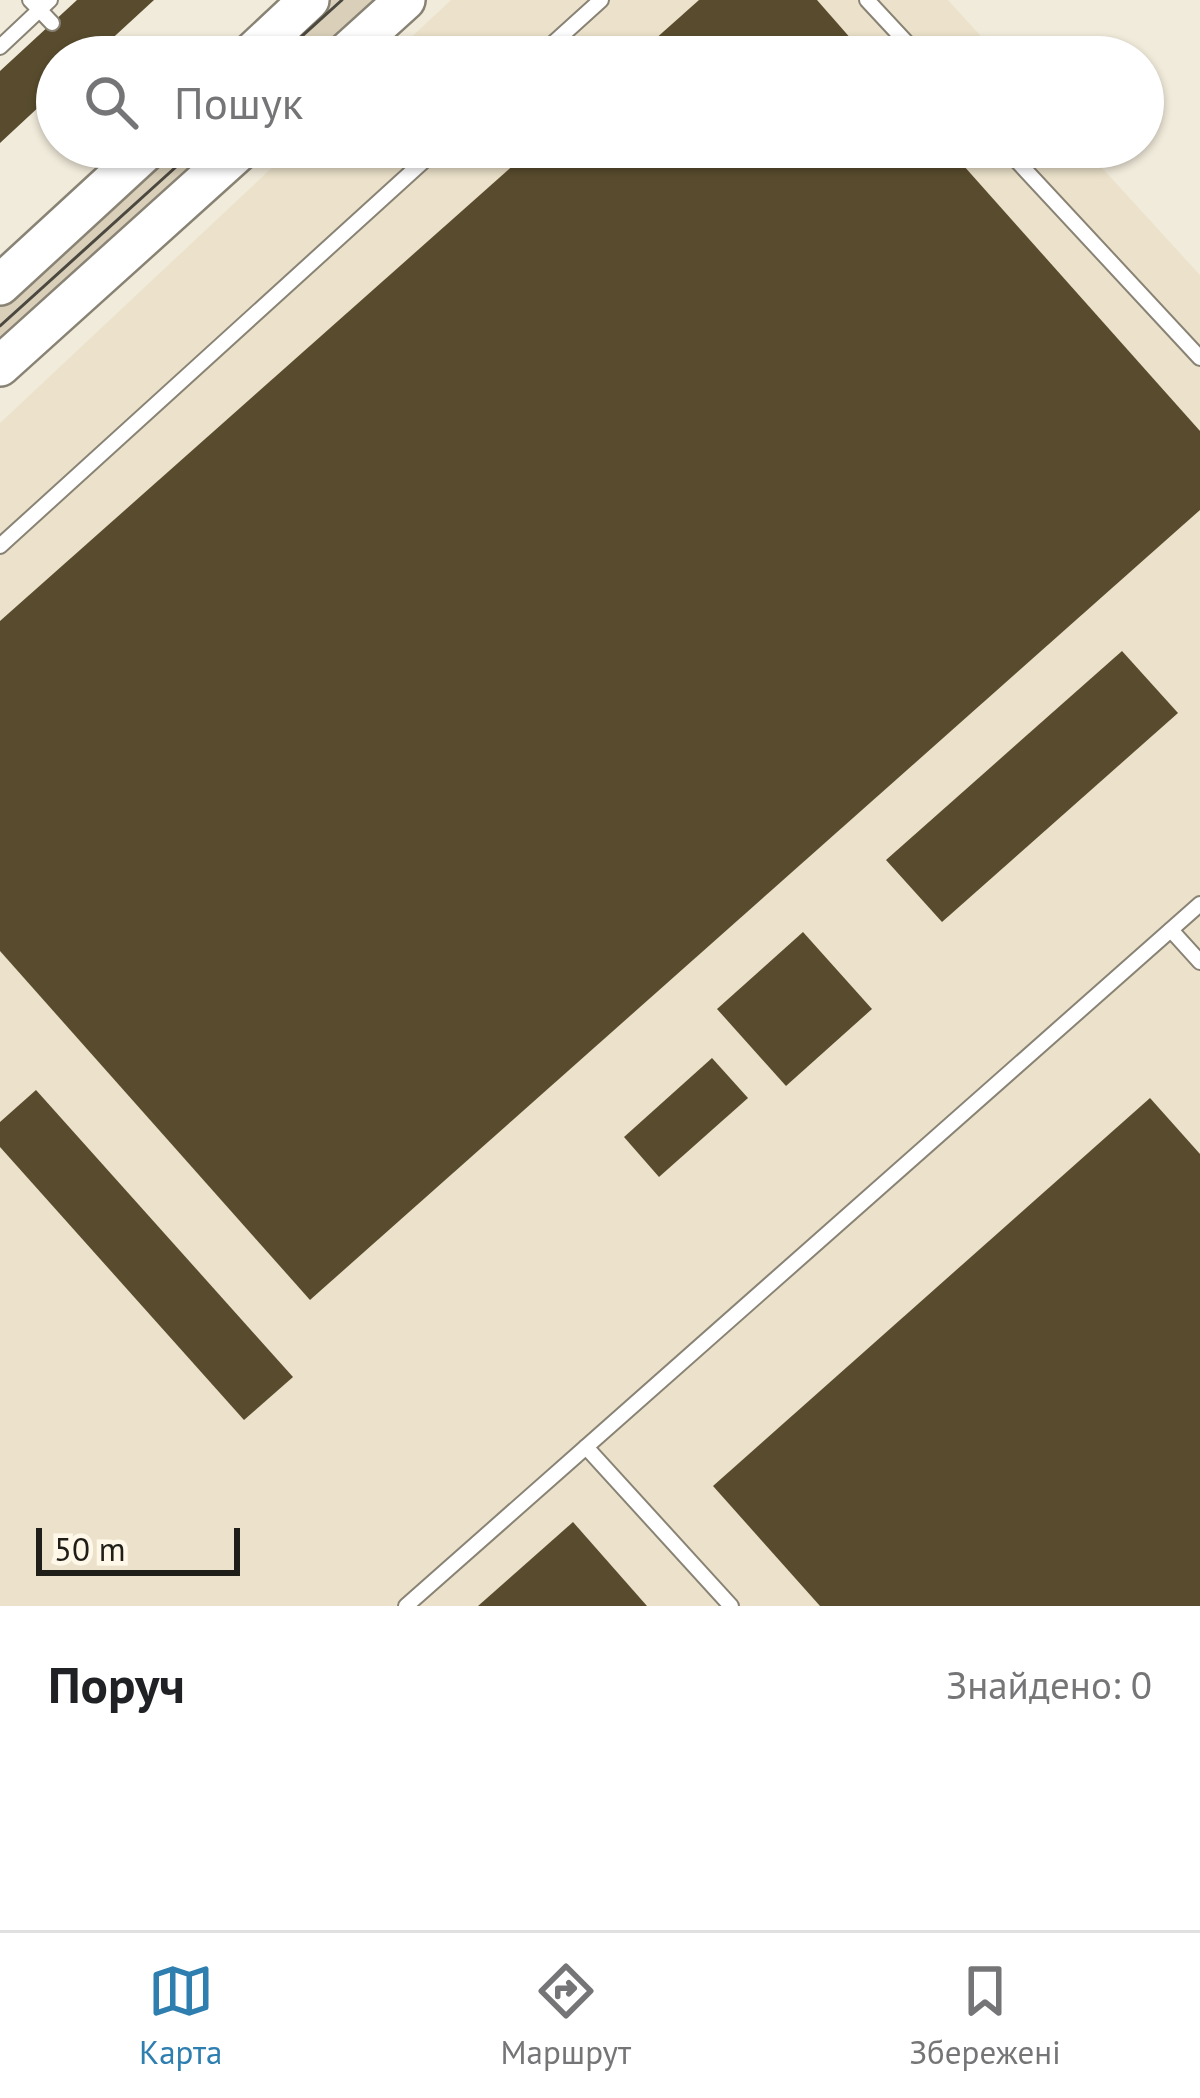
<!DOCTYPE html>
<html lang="uk">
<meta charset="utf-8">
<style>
:root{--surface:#fff;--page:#f2f2f2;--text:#202124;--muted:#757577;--line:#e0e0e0;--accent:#2e7eaf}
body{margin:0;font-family:"PT Sans",sans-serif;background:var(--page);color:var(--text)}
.scale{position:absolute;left:36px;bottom:30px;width:204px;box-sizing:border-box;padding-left:12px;border:6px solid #201e18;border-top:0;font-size:33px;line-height:42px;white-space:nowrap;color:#201e18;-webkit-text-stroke:9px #fff8e8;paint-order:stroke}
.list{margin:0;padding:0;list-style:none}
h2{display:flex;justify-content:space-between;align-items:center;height:156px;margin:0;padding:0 48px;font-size:51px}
h2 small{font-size:39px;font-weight:400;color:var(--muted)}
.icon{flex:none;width:66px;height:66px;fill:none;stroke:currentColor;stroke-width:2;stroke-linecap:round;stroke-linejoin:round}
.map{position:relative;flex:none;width:1200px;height:1606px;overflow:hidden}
.search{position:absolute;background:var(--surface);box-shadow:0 3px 9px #0004;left:36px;right:36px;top:36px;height:132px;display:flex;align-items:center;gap:30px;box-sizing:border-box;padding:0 42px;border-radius:66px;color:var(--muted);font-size:45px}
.sheet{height:324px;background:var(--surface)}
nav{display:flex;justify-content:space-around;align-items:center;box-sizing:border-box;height:168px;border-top:3px solid var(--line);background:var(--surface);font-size:33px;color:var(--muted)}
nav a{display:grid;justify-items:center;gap:6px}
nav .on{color:var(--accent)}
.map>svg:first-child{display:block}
.built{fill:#ece2cb}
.green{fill:#dad0ba}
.building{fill:#594c2e}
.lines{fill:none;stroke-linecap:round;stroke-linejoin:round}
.lane-casing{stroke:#898375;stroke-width:18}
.secondary-casing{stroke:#898375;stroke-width:44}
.lane{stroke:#fff;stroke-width:14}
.secondary{stroke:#fff;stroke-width:39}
.tram{stroke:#4b4840;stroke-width:3}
</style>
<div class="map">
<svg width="1200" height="1606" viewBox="0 0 1200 1606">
<rect width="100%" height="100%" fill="#f1ebdb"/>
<g class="built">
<path d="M451,0H948L1000,57H390Z"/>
<path d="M294,147H1083L1200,275V1606H0V423Z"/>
</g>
<g class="green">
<path d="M325,0H385L322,57H263Z"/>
<path d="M165,147H222L0,348V298Z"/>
</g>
<g class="building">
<path d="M77,0H154L92,57H57V90L0,143V71Z"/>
<path d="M699,0H817L867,57H635Z"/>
<path d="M534,147H947L1200,431V510L310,1300L0,951V621Z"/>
<path d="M1122,651L1178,713L942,922L886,860Z"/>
<path d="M803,932L872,1009L786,1086L717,1009Z"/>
<path d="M712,1058L748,1098L659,1177L624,1137Z"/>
<path d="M36,1090L293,1377L244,1420L0,1147V1122Z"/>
<path d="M1150,1098L1200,1154V1606H820L713,1486Z"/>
<path d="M573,1522L647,1606H478Z"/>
</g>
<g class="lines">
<defs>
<g id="lane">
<path d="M30,0L52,23"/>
<path d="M867,0L920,57"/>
<path d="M0,47L50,0"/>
<path d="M538,57L601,0"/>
<path d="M1004,147L1200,358"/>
<path d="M0,546L439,147"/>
<path d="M1171,930L1200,962"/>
<path d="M406,1606L586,1447"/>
<path d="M731,1606L586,1447L1200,904"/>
</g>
<g id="secondary">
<path d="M248,57L309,0"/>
<path d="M342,57L405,0"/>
<path d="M0,285L150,147"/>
<path d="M0,366L243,147"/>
</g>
</defs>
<use href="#lane" class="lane-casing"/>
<use href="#secondary" class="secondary-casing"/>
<use href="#lane" class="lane"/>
<use href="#secondary" class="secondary"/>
<g class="tram">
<path d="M279,57L342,0"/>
<path d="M0,326L198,147"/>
</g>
</g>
</svg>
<div class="scale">50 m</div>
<div class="search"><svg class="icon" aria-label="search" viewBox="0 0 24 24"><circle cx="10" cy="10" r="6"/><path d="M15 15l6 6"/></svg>Пошук</div>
</div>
<section class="sheet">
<h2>Поруч<small>Знайдено: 0</small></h2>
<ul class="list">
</ul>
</section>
<nav>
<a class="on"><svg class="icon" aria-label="map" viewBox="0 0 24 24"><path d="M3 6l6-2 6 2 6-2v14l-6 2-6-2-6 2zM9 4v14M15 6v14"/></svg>Карта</a>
<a><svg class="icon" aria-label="directions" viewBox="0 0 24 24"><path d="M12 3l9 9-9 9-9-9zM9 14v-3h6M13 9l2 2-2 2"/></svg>Маршрут</a>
<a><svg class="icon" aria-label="saved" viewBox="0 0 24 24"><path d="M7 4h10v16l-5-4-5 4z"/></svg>Збережені</a>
</nav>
